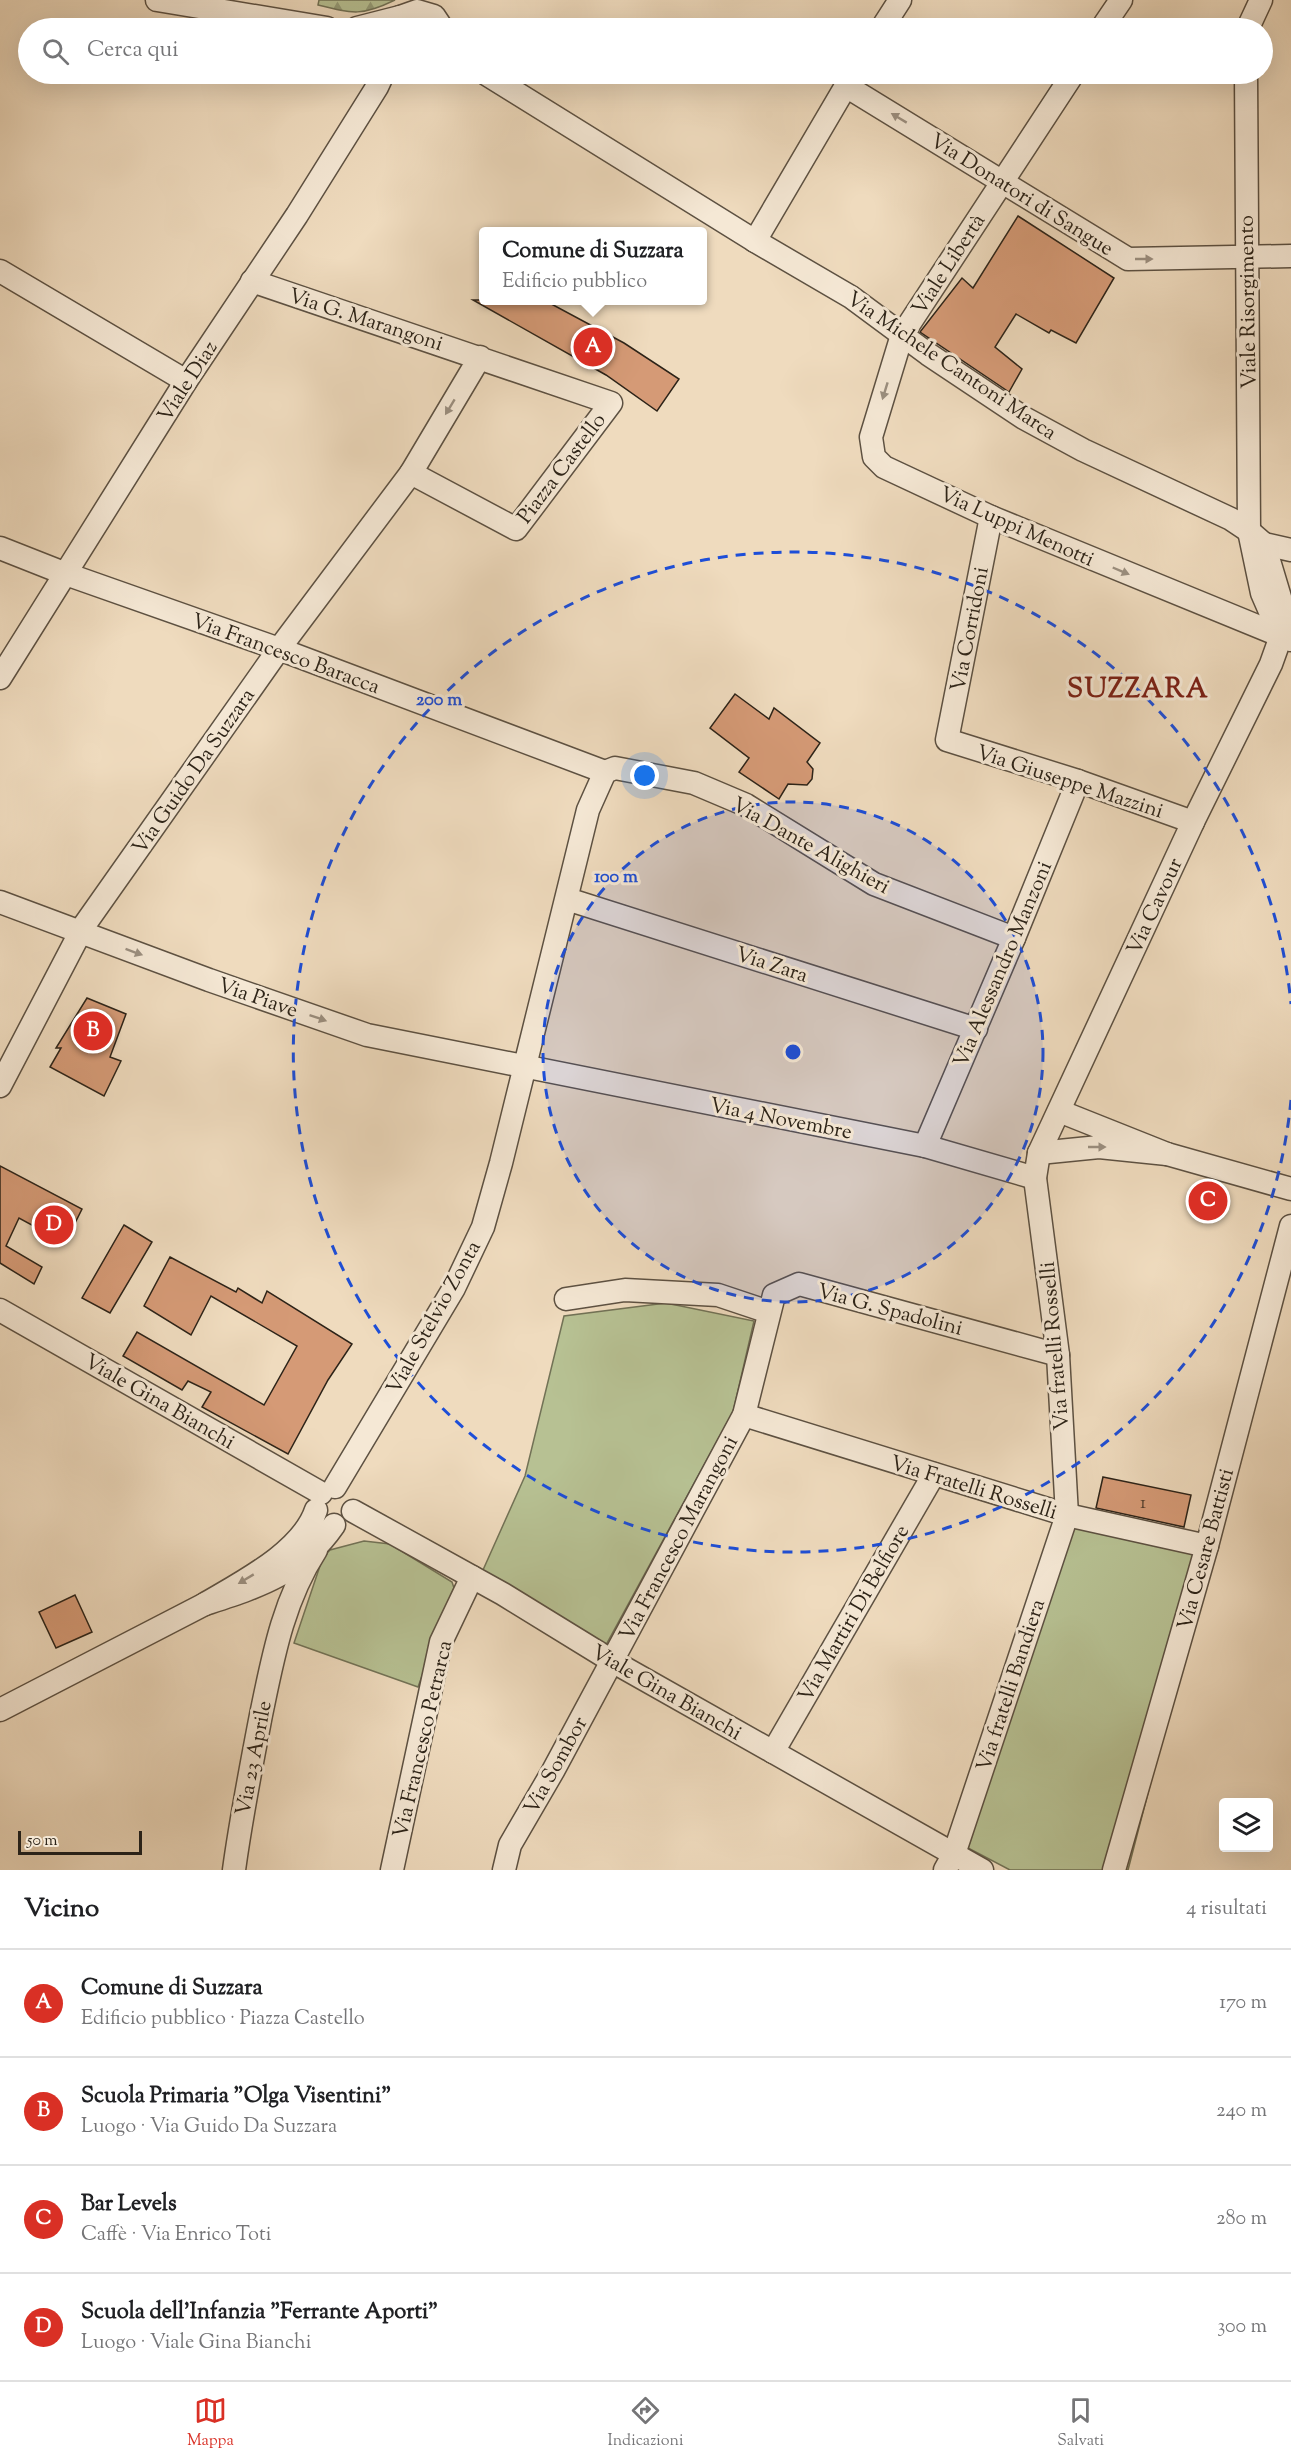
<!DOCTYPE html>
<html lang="it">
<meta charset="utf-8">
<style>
:root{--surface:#fff;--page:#f6f6f6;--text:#202124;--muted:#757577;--line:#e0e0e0;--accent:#d93025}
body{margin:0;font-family:"Sorts Mill Goudy",serif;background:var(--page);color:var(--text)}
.controls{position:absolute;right:18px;bottom:18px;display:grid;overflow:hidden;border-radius:6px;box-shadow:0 6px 24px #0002}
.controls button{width:54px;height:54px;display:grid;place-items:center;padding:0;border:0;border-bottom:2px solid var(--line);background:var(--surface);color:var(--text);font:30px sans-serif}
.scale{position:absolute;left:18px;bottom:15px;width:124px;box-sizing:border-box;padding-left:6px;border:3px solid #2c2318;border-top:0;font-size:16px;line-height:21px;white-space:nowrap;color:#2c2318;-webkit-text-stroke:4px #f5e8d5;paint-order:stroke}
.you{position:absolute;left:645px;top:776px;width:21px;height:21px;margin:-15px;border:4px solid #fff;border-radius:50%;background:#1a73e8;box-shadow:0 0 0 9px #1a73e833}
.badge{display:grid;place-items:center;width:39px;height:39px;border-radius:50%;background:var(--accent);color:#fff;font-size:20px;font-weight:700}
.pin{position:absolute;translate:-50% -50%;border:3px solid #fff;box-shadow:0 2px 6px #0006}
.popup{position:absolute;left:479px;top:227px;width:228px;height:78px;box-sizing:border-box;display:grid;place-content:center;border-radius:6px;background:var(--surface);filter:drop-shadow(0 2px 4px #0005);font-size:20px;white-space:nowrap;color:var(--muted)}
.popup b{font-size:22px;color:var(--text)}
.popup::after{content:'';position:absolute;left:50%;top:100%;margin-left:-12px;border:12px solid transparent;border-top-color:var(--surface)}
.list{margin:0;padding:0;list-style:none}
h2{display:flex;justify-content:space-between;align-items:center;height:78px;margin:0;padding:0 24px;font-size:26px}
h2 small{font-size:20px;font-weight:400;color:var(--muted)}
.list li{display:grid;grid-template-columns:39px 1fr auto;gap:18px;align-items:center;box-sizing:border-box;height:108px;padding:0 24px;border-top:2px solid var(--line)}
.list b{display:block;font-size:22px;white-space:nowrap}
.list p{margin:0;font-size:20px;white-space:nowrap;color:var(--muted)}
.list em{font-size:20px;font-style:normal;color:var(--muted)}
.icon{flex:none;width:33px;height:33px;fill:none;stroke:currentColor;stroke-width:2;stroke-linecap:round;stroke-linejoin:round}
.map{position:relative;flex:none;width:1291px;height:1870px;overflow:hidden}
.search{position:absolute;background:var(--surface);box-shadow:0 6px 24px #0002;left:18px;right:18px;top:18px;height:66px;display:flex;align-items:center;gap:15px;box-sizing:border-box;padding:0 21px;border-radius:33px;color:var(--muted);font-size:22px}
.sheet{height:510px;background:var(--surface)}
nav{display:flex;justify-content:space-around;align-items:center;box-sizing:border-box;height:84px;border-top:2px solid var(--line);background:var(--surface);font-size:16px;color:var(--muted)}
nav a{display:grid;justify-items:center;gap:3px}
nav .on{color:var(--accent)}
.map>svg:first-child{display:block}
.green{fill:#b7c193;stroke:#727256;stroke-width:1.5}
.forest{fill:url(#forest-firs);stroke:#727256;stroke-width:1.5}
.building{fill:#d59a76;stroke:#2c2318;stroke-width:1.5}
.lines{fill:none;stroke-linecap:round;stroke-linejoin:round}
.minor-casing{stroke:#5d5142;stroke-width:25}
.minor{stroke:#f5e8d5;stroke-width:22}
.oneway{fill:#9b8f80}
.ring{fill:none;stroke:#1d4ed8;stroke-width:3;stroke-dasharray:10 8}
.labels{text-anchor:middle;stroke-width:6;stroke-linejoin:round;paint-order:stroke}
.number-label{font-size:18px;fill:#564130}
.street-label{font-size:21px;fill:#2c2318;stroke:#f5e8d5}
.district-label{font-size:27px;font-weight:bold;letter-spacing:1.5px;fill:#7a1f14;stroke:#f5e8d5}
.centre{fill:#1d4ed8;stroke:#f5e8d5;stroke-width:3}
.ring-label{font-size:18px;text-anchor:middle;font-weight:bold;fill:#1d4ed8;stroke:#f5e8d5;stroke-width:6;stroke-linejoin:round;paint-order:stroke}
</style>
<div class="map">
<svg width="1291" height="1870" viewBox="0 0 1291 1870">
<defs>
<pattern id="forest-firs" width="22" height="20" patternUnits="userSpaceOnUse" patternTransform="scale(1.5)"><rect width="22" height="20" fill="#b7c193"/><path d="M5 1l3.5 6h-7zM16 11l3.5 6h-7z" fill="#959c77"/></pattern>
</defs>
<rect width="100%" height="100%" fill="#efdbbe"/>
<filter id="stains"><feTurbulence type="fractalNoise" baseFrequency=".00333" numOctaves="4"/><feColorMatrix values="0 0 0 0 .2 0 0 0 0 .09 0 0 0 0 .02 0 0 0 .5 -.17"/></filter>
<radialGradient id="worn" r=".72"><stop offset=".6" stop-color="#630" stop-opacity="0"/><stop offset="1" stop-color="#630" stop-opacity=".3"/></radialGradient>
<g class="green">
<path d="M666,1303L754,1321L733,1412L601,1654L479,1579L525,1476L564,1316Z"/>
<path d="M1069,1525L1209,1558L1128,1870H1010L968,1848Z"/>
<path d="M364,1541L390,1544L452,1582L454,1588L418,1687L294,1643L323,1557L330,1550Z"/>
</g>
<path class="forest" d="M319,0H395C362,16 354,14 318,5Z"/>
<g class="building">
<path d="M1018,216L1114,278L1076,343L1051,330L1049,333L1016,314L995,347L1022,369L1009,392L920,332L962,278L973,288Z"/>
<path d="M473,300H544L624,343L679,379L657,411L606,375Z"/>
<path d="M735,694L769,719L774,708L820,743L807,762L813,769L812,779L807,785L788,784L779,799L739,772L749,758L710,728Z"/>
<path d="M87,998L126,1014L110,1057L121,1061L104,1096L50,1067L61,1048H56Z"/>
<path d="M0,1166L82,1209L65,1243L19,1218L6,1246L42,1267L34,1284L0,1263Z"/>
<path d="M124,1225L152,1242L110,1313L82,1298Z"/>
<path d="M170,1257L236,1292L238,1288L262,1303L267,1291L352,1344L328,1380L288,1454L202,1407L211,1392L188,1381L182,1390L123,1356L137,1332L264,1405L297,1346L211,1296L191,1335L144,1306Z"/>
<path d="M1103,1477L1191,1495L1184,1527L1096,1508Z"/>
<path d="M75,1595L92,1632L56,1648L39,1612Z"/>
</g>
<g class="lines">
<defs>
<g id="minor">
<path d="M157,0L327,28"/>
<path d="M357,28L400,17"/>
<path d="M393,28L400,17L417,11L434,16L442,28"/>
<path d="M882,28L900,0"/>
<path d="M1102,28L1121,0"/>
<path d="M1248,28L1261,0"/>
<path d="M486,74L755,241L851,297L928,354L1024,418L1083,450L1231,519L1249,531L1264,544L1282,604L1281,636L1271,664L1193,822L1039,1153L1035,1178L1058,1355L1067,1515L954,1854L945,1870"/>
<path d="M1073,74L902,335L871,437L874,457L884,467L991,517L1291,640"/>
<path d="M1246,74L1249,531L1262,593L1279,632"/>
<path d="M846,86L1128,259L1291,256"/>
<path d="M755,241L853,74"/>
<path d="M0,271L186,381"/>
<path d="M252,281L611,403L516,529L411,473L480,357"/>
<path d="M991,517L947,740L1078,781L1193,822"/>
<path d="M1264,544L1291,550"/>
<path d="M0,548L66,574L279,649L605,772"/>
<path d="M0,678L186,381L297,215L377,87L383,74"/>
<path d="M567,899L976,1029"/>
<path d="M0,902L209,980L367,1035L925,1146L1035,1178"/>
<path d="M0,1086L83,927L279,649L411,473"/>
<path d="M925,1146L1014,938L1078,781"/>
<path d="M1039,1153L1099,1147L1167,1154L1059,1111"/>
<path d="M1167,1154L1291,1189"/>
<path d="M566,1299L625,1290L718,1295L769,1312"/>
<path d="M0,1310L321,1493"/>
<path d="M744,1415L1067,1515L1207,1546"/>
<path d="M335,1487L454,1288L483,1227L501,1163L588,810L605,772L615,768L694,783L746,805L874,884L1014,938"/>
<path d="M316,1510C302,1552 242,1582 205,1604C260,1586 300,1574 334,1525"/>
<path d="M353,1511L503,1594L612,1661L982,1870"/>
<path d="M0,1710L205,1604"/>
<path d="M773,1752L934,1474"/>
<path d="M234,1870C241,1818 251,1767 261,1715C273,1657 283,1601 316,1550"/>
<path d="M392,1870L441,1642L472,1577"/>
<path d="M504,1870L510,1845L553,1771L744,1415L774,1295L799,1284L1058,1355"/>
<path d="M1114,1870L1207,1546L1291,1226"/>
</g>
</defs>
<use href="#minor" class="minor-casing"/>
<use href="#minor" class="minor"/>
</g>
<defs><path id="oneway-solid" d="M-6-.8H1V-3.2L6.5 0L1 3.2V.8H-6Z" transform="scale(1.5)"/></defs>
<g class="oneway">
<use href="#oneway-solid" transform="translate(899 118) rotate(-149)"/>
<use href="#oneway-solid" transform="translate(1144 259)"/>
<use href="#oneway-solid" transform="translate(885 391) rotate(107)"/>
<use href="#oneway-solid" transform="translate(450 407) rotate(121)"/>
<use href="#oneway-solid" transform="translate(1121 571) rotate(23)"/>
<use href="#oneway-solid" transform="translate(134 952) rotate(20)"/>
<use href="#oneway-solid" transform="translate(318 1018) rotate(19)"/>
<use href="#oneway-solid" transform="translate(1097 1147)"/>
<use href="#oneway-solid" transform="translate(246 1579) rotate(149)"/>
</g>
<circle cx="793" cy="1052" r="250" fill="#1d4ed8" fill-opacity=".12"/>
<g class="ring">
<circle cx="793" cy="1052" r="250"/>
<path d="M1291 1100A500 500 0 1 1 1291 1004"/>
</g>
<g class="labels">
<g class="number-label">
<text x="1143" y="1508">1</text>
</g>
<g class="street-label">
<text transform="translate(1022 194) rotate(32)" y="7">Via Donatori di Sangue</text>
<text transform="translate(948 264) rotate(-57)" y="7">Viale Libertà</text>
<text transform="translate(1247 302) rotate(-91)" y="7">Viale Risorgimento</text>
<text transform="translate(366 319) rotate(18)" y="7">Via G. Marangoni</text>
<text transform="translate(952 365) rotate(34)" y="7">Via Michele Cantoni Marca</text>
<text transform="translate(187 381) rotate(-57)" y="7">Viale Diaz</text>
<text transform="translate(561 468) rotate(-53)" y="7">Piazza Castello</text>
<text transform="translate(1017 526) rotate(24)" y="7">Via Luppi Menotti</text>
<text transform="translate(969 629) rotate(-79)" y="7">Via Corridoni</text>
<text transform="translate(286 653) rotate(20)" y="7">Via Francesco Baracca</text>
<text transform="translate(193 771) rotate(-55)" y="7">Via Guido Da Suzzara</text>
<text transform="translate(1070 781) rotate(18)" y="7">Via Giuseppe Mazzini</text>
<text transform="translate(811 845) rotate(29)" y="7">Via Dante Alighieri</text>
<text transform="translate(1154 906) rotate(-65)" y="7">Via Cavour</text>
<text transform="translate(772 964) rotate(18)" y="7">Via Zara</text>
<text transform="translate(1002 964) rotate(-67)" y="7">Via Alessandro Manzoni</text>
<text transform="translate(258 997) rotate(19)" y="7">Via Piave</text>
<text transform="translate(781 1118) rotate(11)" y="7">Via 4 Novembre</text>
<text transform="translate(890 1309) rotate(15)" y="7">Via G. Spadolini</text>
<text transform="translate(433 1317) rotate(-61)" y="7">Viale Stelvio Zonta</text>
<text transform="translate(1054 1346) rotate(-95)" y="7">Via fratelli Rosselli</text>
<text transform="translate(160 1401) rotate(30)" y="7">Viale Gina Bianchi</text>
<text transform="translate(974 1487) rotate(17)" y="7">Via Fratelli Rosselli</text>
<text transform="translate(678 1538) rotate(-62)" y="7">Via Francesco Marangoni</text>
<text transform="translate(1205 1549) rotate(-75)" y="7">Via Cesare Battisti</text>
<text transform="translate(853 1613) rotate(-60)" y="7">Via Martiri Di Belfiore</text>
<text transform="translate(1010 1685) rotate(-72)" y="7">Via fratelli Bandiera</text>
<text transform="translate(667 1692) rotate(30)" y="7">Viale Gina Bianchi</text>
<text transform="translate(422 1739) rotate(-77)" y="7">Via Francesco Petrarca</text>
<text transform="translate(253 1758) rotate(-79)" y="7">Via 23 Aprile</text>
<text transform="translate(555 1765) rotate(-61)" y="7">Via Sombor</text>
</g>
<g class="district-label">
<text x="1138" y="697">SUZZARA</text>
</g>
</g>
<circle cx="793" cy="1052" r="9" class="centre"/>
<g class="ring-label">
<text x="439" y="705">200 m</text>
<text x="616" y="882">100 m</text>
</g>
<rect width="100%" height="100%" filter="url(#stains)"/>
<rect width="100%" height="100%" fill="url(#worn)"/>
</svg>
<div class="controls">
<button><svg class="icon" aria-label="layers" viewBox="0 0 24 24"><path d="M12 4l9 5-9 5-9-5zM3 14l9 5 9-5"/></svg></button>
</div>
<div class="scale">50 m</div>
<div class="you"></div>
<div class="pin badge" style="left:593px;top:347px">A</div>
<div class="popup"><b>Comune di Suzzara</b>Edificio pubblico</div>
<div class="pin badge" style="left:93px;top:1031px">B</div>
<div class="pin badge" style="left:1208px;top:1201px">C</div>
<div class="pin badge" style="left:54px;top:1225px">D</div>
<div class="search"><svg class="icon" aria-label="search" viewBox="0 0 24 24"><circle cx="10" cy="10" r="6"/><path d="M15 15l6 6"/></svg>Cerca qui</div>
</div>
<section class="sheet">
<h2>Vicino<small>4 risultati</small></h2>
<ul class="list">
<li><span class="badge">A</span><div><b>Comune di Suzzara</b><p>Edificio pubblico · Piazza Castello</p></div><em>170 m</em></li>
<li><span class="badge">B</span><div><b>Scuola Primaria &quot;Olga Visentini&quot;</b><p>Luogo · Via Guido Da Suzzara</p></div><em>240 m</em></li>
<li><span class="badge">C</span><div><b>Bar Levels</b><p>Caffè · Via Enrico Toti</p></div><em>280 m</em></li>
<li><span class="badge">D</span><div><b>Scuola dell'Infanzia &quot;Ferrante Aporti&quot;</b><p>Luogo · Viale Gina Bianchi</p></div><em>300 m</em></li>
</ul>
</section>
<nav>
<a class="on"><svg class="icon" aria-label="map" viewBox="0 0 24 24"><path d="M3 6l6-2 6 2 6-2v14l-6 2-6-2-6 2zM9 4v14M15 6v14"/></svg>Mappa</a>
<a><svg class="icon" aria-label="directions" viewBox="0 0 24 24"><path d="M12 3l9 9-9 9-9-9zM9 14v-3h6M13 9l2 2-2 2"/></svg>Indicazioni</a>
<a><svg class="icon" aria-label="saved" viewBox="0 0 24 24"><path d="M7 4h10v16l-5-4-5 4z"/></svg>Salvati</a>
</nav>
